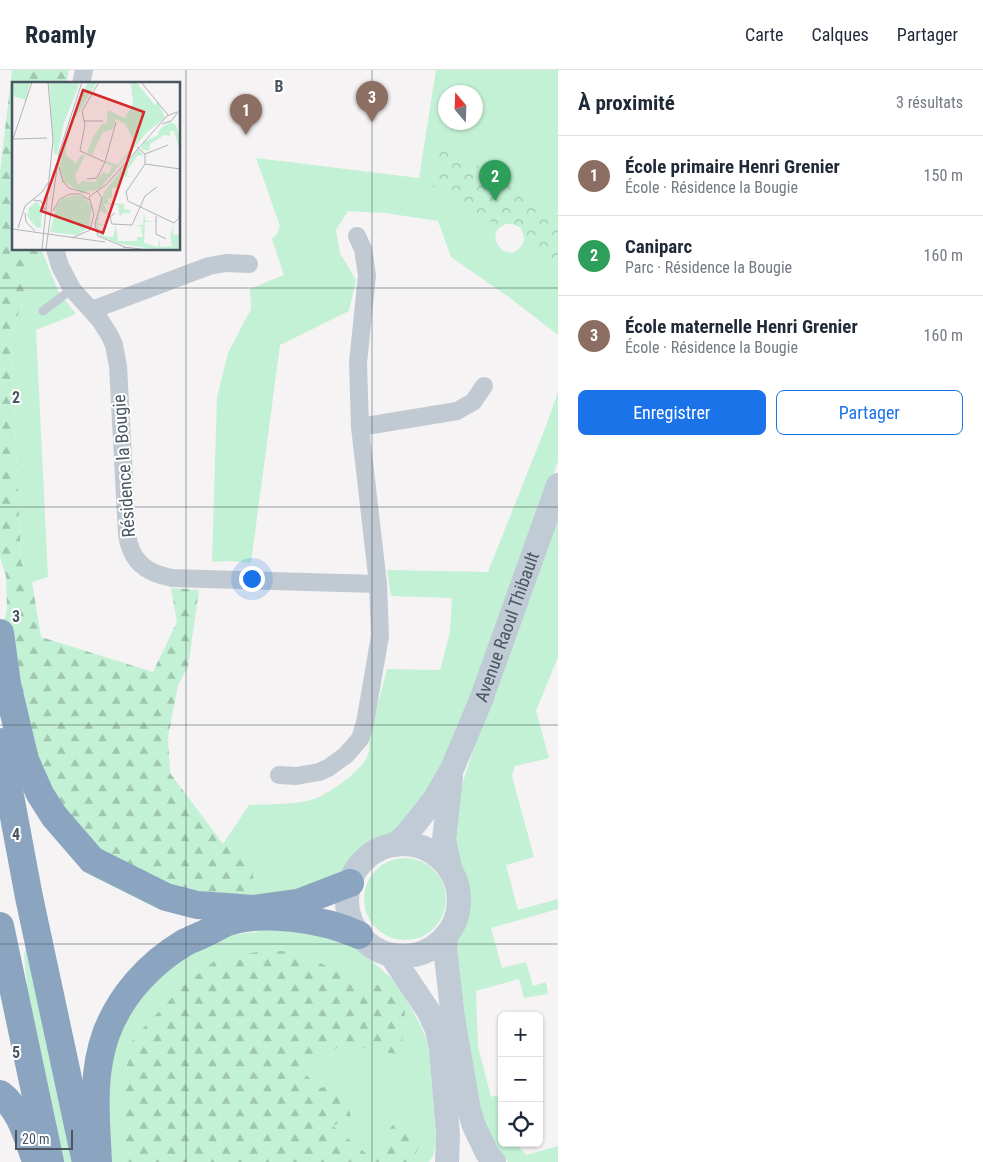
<!DOCTYPE html>
<html lang="fr">
<meta charset="utf-8">
<style>
:root{--surface:#fff;--page:#f2f2f3;--text:#1f2937;--muted:#747a83;--line:#e0e1e3;--accent:#1a73e8}
body{margin:0;font-family:"Roboto Condensed",sans-serif;background:var(--page);color:var(--text)}
.controls{position:absolute;right:15px;bottom:15px;display:grid;overflow:hidden;border-radius:8px;box-shadow:0 1px 4px #0004}
.controls button{width:45px;height:45px;display:grid;place-items:center;padding:0;border:0;border-bottom:1px solid var(--line);background:var(--surface);color:var(--text);font:25px sans-serif}
.compass{position:absolute;left:438px;top:15px;width:45px;height:45px;border-radius:50%;background:var(--surface);box-shadow:0 1px 4px #0004;rotate:341deg}
.scale{position:absolute;left:15px;bottom:12px;width:58px;box-sizing:border-box;padding-left:5px;border:2px solid #4a5661;border-top:0;font-size:14px;line-height:18px;white-space:nowrap;color:#4a5661;-webkit-text-stroke:4px #fff;paint-order:stroke}
.you{position:absolute;left:251px;top:508px;width:18px;height:18px;margin:-12px;border:4px solid #fff;border-radius:50%;background:#1a73e8;box-shadow:0 0 0 8px #1a73e833}
.badge{display:grid;place-items:center;width:32px;height:32px;border-radius:50%;background:var(--accent);color:#fff;font-size:16px;font-weight:700}
.pin{position:absolute;translate:-50% -41px;filter:drop-shadow(0 1px 2px #0008)}
.pin::after{content:'';position:absolute;top:26px;width:18px;height:15px;background:inherit;clip-path:polygon(0 0,100% 0,50% 100%)}
.list{margin:0;padding:0;list-style:none}
h2{display:flex;justify-content:space-between;align-items:center;height:65px;margin:0;padding:0 20px;font-size:21px}
h2 small{font-size:16px;font-weight:400;color:var(--muted)}
.list li{display:grid;grid-template-columns:32px 1fr auto;gap:15px;align-items:center;box-sizing:border-box;height:80px;padding:0 20px;border-top:1px solid var(--line)}
.list b{display:block;font-size:19px;white-space:nowrap}
.list p{margin:0;font-size:16px;white-space:nowrap;color:var(--muted)}
.list em{font-size:16px;font-style:normal;color:var(--muted)}
.actions{display:flex;gap:10px;padding:15px 20px}
.actions a{flex:1;padding:11px 0;border:1px solid var(--accent);border-radius:8px;text-align:center;font-size:18px;color:var(--accent)}
.actions .main{background:var(--accent);color:#fff}
.icon{flex:none;width:28px;height:28px;fill:none;stroke:currentColor;stroke-width:2;stroke-linecap:round;stroke-linejoin:round}
.map{position:relative;flex:none;width:558px;height:1092px;overflow:hidden}
header{display:flex;align-items:center;gap:30px;box-sizing:border-box;height:70px;padding:0 25px;background:var(--surface);border-bottom:1px solid var(--line)}
header strong{font-size:24px}
nav{display:flex;gap:28px;margin-inline-start:auto;font-size:18px}
main{display:flex}
aside{flex:1;background:var(--surface)}
.map>svg:first-child{display:block}
.green{fill:#c3f1d5;fill-rule:evenodd}
.forest{fill:url(#forest-firs)}
.park{fill:url(#park-crowns)}
.lines{fill:none;stroke-linecap:round;stroke-linejoin:round}
.lane{stroke:#c1cad2;stroke-width:9}
.street{stroke:#c1cad2;stroke-width:18}
.secondary{stroke:#c1cbd6;stroke-width:24}
.highway{stroke:#8ba5c1;stroke-width:28}
.grid{fill:none;stroke:#4a5661;stroke-width:1;stroke-opacity:0.55}
.labels{text-anchor:middle;stroke-width:4;stroke-linejoin:round;paint-order:stroke}
.street-label{font-size:18px;fill:#4a5661;stroke:#fff}
.inset-road{fill:none;stroke:#b1b4b9;stroke-width:1}
.view{fill:#d62828;fill-opacity:0.15;stroke:#d62828;stroke-width:2.5}
.inset-edge{fill:none;stroke:#4a5661;stroke-width:2.5}
.grid-label{font-size:16px;text-anchor:middle;font-weight:bold;fill:#4a5661;stroke:#fff;stroke-width:4;stroke-linejoin:round;paint-order:stroke}
</style>
<header>
<strong>Roamly</strong>
<nav><a>Carte</a><a>Calques</a><a>Partager</a></nav>
</header>
<main>
<div class="map">
<svg width="558" height="1092" viewBox="0 0 558 1092">
<defs>
<pattern id="forest-firs" width="22" height="20" patternUnits="userSpaceOnUse" patternTransform="scale(1.25)"><rect width="22" height="20" fill="#c3f1d5"/><path d="M5 1l3.5 6h-7zM16 11l3.5 6h-7z" fill="#a0c6b0"/></pattern>
<pattern id="park-crowns" width="20" height="18" patternUnits="userSpaceOnUse" patternTransform="scale(1.25)"><rect width="20" height="18" fill="#c3f1d5"/><path d="M2 6a3 3 0 1 1 6 0M12 15a3 3 0 1 1 6 0" fill="none" stroke="#a0c6b0"/></pattern>
</defs>
<rect width="100%" height="100%" fill="#f5f3f3"/>
<g class="green">
<path d="M436,0H558V265L510,228L451,187L438,151L385,143L348,141L336,160L340,183L356,210L349,241L280,275L251,493L230,491L212,492L217,327L228,283L251,239L250,219L284,205L272,169L277,164L280,156L256,88L419,108ZM446,22H476V52H446ZM510,153L520,157C524,163 526,169 522,175C506,199 478,159 510,153Z"/>
<path d="M41,179L59,223L76,244L36,260L48,507L32,512L21,492L11,266L33,199Z"/>
<path d="M558,322V391L492,577L439,700L413,745L398,762L359,778L334,810L253,839L223,774L249,735C269,734 291,735 311,730C328,725 359,703 367,687C370,681 369,675 369,668L387,599L440,600L450,562L452,528L391,526L387,500L488,502L546,356Z"/>
<path d="M558,443V587L536,641L549,688L515,696L512,706L534,787L506,795L518,840L558,829V839L491,858L502,898L526,892L533,916L546,912L548,924L524,928L519,909L476,921L478,977L491,1027L502,1024V1037L497,1039L502,1056V1073H516L526,1085L558,1076V1092H508L500,1085L471,1020L456,869L460,863L470,839L465,808L451,777L460,722L473,680Z"/>
<circle cx="405" cy="829" r="41"/>
<path d="M285,858L346,872L367,887L397,913L420,954L427,971L430,987L436,1073L433,1086L429,1092H111L107,1011L117,972L135,932L178,888L232,865Z"/>
<path d="M28,870L76,1092H60L23,913H27L24,885Z"/>
</g>
<g class="forest">
<path d="M12,0H69L66,14H14V179H41L33,199L11,266L21,492L32,512L41,567L153,602L177,552L171,518L199,520L188,597L178,615L168,667L170,703L223,774L250,787L255,819L253,839L166,827L54,746L1,570L7,539L6,506L0,487V102Z"/>
<path d="M287,881L391,920L405,941L401,985L343,974L301,1000L320,1018L342,1013L351,1047L333,1056L369,1086L396,1051L421,1072L412,1092H122L121,1022L133,969L182,917L217,889L257,882Z"/>
</g>
<path class="park" d="M442,73L558,146V198L523,174L525,168L520,157C512,153 506,152 499,157L432,116Z"/>
<g class="lines">
<path class="lane" d="M43,241L72,219"/>
<g class="street">
<path d="M81,14L84,0"/>
<path d="M55,179L60,196L72,219L100,250L110,266L114,275L118,296L127,464C131,492 146,503 172,508L378,514L360,357L358,293L367,205L363,179L357,166"/>
<path d="M92,240L209,196L226,193L249,194"/>
<path d="M360,357L457,341L473,332L484,316"/>
<path d="M279,705L296,706L319,702L328,698L346,685L360,669L365,653L380,566L378,514"/>
</g>
<g class="secondary">
<circle cx="403" cy="830" r="56"/>
<path id="s1" d="M395,775L406,765L434,730L452,699L481,630L558,415"/>
<path d="M451,802L444,770L451,708"/>
<path d="M446,866L445,878L453,948L469,1040L474,1056L487,1083L494,1092"/>
<path d="M391,885L429,942L437,960L441,979L448,1065L447,1092"/>
</g>
<g class="highway">
<path d="M0,563L7,614L25,690L40,724L54,746L92,790L166,827L197,835L227,837L253,839L298,833L350,813"/>
<path d="M0,672L29,827L85,1088"/>
<path d="M0,856L50,1092"/>
<path d="M0,1024C21,1040 27,1067 36,1091"/>
<path d="M98,1092C96,1048 91,1006 106,964C120,926 149,894 184,873C191,869 200,866 208,862C214,859 221,855 228,852C265,840 324,849 359,865"/>
</g>
</g>
<path class="grid" d="M186,0V1092M372,0V1092M0,218H558M0,437H558M0,655H558M0,874H558"/>
<g class="labels">
<g class="street-label">
<text transform="translate(124 396) rotate(-94)" y="6">Résidence la Bougie</text>
<text dy="6" stroke="none"><textPath href="#s1" startOffset="248">Avenue Raoul Thibault</textPath></text>
</g>
</g>
<g transform="translate(12 12)">
<rect width="168" height="168" fill="#f5f3f3"/>
<path d="M37,0H68L52,41L45,73L42,72ZM114,0H124L143,23L146,19L153,36L135,50L88,107L68,111L66,103L70,99L83,100L91,90L97,92L100,84L94,82V79L106,83L123,61L113,42L104,37L100,48L91,50L80,73L75,71L82,53L90,42H94L96,28L113,36L121,21L119,2ZM158,40L164,43L167,53V66L162,49H158V54L152,53L138,62L137,69L129,67L132,60L146,53L148,47ZM126,67L132,74L126,73L116,87L115,94H123L110,95L105,106H100V116H96V121L112,122V127L118,128V131H110L108,136L106,123L92,122L96,132L88,129L86,141L94,143H86L87,149H92V154L101,155L104,144L106,159H125V155H131L129,146L132,145L122,144L131,143L132,130L133,138L142,140H133L132,161L146,165L148,157V165L160,164L158,153L162,143L161,152L167,153L166,167H142L109,162L88,154L84,142L92,110ZM63,113L72,115L80,125L77,145L65,153L38,150L44,125L50,117Z" fill="#c3f1d5"/>
<path d="M76,0H85L62,38L54,64V73L64,81L70,72L73,74L63,93L68,109L51,100L47,86L62,30ZM61,115L79,125L77,133L66,131L70,134V143L74,140L76,143L60,152L46,150L45,145L41,149L45,126L48,121ZM25,119L30,127L29,145L25,146L15,134L17,126Z" fill="#c3f1d5"/>
<path d="M0,0H18L14,18L0,14Z" fill="#c3f1d5"/>
<path class="inset-road" d="M87,0L70,29L73,43L68,69L93,80L104,40M129,0L156,33M72,39H91M150,42L159,39L168,28M2,57L35,56M0,60L20,0M125,65L133,72V82L114,110L116,119L162,141L167,136L168,110M133,72L156,63M133,82L168,87M47,85L51,100L57,106L78,112M75,97L85,96L93,80M85,109L94,103L155,34L165,30M21,118L29,119L33,128M41,129L48,117L58,112H68L77,118M13,131L14,140L23,149M103,131L98,135L100,142L120,143L133,114L145,105M144,134V152L154,157M6,146L13,124L30,110L36,101M0,147L93,160M60,156L78,148L82,132L77,115L85,109L90,116L83,142L86,154L113,165M111,165L129,167M30,167L41,58L36,0M34,167L47,71L70,0"/>
<path class="view" d="M71,8L132,30L91,151L29,129Z"/>
<rect width="168" height="168" class="inset-edge"/>
</g>
<g class="grid-label">
<text x="279" y="22">B</text>
<text x="16" y="333">2</text>
<text x="16" y="552">3</text>
<text x="16" y="770">4</text>
<text x="16" y="988">5</text>
</g>
</svg>
<div class="controls">
<button>+</button>
<button>−</button>
<button><svg class="icon" aria-label="locate" viewBox="0 0 24 24"><circle cx="12" cy="12" r="6"/><path d="M12 2v4M12 18v4M2 12h4M18 12h4"/></svg></button>
</div>
<svg class="compass" viewBox="-18 -18 36 36"><path d="M0-13l5 13h-10z" fill="#e53935"/><path d="M0 13l5-13h-10z" fill="#747a83"/></svg>
<div class="scale">20 m</div>
<div class="you"></div>
<div class="pin badge" style="left:246px;top:65px;background:#8d6e63">1</div>
<div class="pin badge" style="left:495px;top:131px;background:#2e9e5b">2</div>
<div class="pin badge" style="left:372px;top:52px;background:#8d6e63">3</div>
</div>
<aside>
<h2>À proximité<small>3 résultats</small></h2>
<ul class="list">
<li><span class="badge" style="background:#8d6e63">1</span><div><b>École primaire Henri Grenier</b><p>École · Résidence la Bougie</p></div><em>150 m</em></li>
<li><span class="badge" style="background:#2e9e5b">2</span><div><b>Caniparc</b><p>Parc · Résidence la Bougie</p></div><em>160 m</em></li>
<li><span class="badge" style="background:#8d6e63">3</span><div><b>École maternelle Henri Grenier</b><p>École · Résidence la Bougie</p></div><em>160 m</em></li>
</ul>
<div class="actions"><a class="main">Enregistrer</a><a>Partager</a></div>
</aside>
</main>
